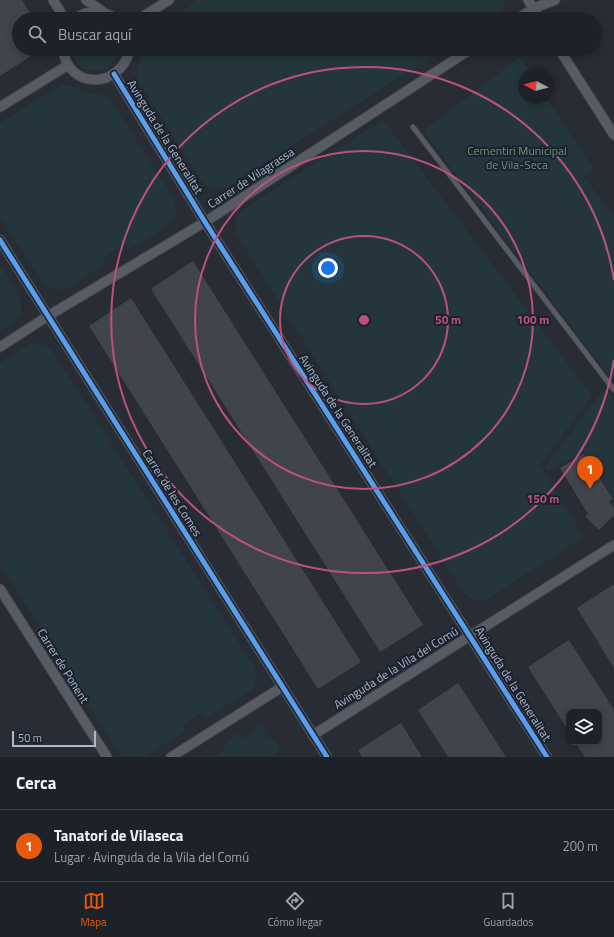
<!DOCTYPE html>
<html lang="es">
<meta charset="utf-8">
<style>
:root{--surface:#1d2128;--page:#252930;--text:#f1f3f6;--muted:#a0a3a8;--line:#3b3e45;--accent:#ea580c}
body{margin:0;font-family:"Titillium Web",sans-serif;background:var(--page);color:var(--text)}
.controls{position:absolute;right:12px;bottom:12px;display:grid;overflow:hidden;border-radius:8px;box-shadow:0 2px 10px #0003}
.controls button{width:36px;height:36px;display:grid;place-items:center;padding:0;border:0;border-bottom:1px solid var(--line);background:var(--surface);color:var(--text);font:20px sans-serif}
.compass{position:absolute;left:518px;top:68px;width:36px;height:36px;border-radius:50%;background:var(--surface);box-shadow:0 2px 10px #0003;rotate:277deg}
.scale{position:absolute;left:12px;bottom:10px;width:84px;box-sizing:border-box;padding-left:4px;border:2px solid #b0b8c8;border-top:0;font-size:11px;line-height:14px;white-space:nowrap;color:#b0b8c8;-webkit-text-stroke:3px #1a2230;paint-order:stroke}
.you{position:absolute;left:328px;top:268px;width:14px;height:14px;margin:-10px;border:3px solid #fff;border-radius:50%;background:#1a73e8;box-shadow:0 0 0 6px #1a73e833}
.badge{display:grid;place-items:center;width:26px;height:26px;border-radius:50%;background:var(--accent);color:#fff;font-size:13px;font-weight:700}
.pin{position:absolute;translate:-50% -33px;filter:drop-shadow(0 1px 2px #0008)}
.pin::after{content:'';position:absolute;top:21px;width:14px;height:12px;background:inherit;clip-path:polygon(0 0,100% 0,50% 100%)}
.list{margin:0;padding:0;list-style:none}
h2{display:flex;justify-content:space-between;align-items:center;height:52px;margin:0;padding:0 16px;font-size:17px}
h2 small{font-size:13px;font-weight:400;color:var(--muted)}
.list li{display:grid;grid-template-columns:26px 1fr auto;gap:12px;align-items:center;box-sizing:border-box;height:72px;padding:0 16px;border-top:1px solid var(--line)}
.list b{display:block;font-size:15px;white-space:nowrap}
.list p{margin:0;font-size:13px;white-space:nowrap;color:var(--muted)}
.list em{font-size:13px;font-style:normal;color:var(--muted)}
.icon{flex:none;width:22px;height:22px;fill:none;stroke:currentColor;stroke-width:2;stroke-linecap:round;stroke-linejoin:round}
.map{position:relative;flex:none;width:614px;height:757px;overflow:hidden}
.search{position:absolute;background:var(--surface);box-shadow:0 2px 10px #0003;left:12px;right:12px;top:12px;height:44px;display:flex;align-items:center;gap:10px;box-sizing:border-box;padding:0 14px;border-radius:22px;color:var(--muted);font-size:15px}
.sheet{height:124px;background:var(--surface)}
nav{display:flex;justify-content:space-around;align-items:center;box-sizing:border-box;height:56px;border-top:1px solid var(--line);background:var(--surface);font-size:11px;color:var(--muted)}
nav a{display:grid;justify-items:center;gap:2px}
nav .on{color:var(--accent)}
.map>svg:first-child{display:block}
.green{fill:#24363b}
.building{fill:#40444c}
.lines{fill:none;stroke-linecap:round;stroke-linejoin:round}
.lane-casing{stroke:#43474e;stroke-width:6}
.street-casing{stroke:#43474e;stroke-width:11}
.lane{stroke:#575b64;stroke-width:4.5}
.street{stroke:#575b64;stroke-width:9}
.cycleway-casing{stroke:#1a2230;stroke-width:8}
.cycleway{stroke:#5a9eea;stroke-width:5}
.ring{fill:none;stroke:#bc5081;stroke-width:2}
.labels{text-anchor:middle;stroke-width:4;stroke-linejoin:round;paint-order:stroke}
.street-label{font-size:12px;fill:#b0b8c8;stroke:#1a2230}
.park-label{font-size:12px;fill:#659a74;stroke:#1a2230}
.centre{fill:#bc5081;stroke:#1a2230;stroke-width:2}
.ring-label{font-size:12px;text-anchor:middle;font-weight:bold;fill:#bc5081;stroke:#1a2230;stroke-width:4;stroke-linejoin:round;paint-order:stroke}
</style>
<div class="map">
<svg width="614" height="757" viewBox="0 0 614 757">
<rect width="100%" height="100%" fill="#272c35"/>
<g class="green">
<path d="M198,0H505L502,11L492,19H168Z"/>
<path d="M72,49H121C115,77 75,78 72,49Z"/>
<path d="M143,49H444L227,187C217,190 211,189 203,182L140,84C134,68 141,64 143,49Z"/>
<path d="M520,57L531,74H524V98H547L593,168L584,177L614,216V382L423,131Z"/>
<path d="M62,85C71,84 75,88 83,91C96,95 102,92 112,102L173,197C176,204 178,211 174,218C169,228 140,242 129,249L126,244L103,258L106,263L68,288L56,290L45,285L0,217V123Z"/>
<path d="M383,120L592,396L540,465L584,537L486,600C478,602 470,598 464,593L236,234C234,224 235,217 242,210Z"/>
<path d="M0,265C10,281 34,306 13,323C9,326 4,328 0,331Z"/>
<path d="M35,343L45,345L53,352L254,667L256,677L253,687L250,691L207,717L203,712L182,725L185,731L145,757H125L120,754L0,564V363L29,344Z"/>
<path d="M605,388L614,400V498L584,451L548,471L545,467Z"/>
<path d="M259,724L267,730L262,736L267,740L269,737L281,747L272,757H218L217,756L236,733L246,740Z"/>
</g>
<g class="building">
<path d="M0,0H22L34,19H19V49H42L0,76Z"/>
<path d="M193,261L423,625L380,652L151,289Z"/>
<path d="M131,298L361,662L318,689L89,326Z"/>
<path d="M584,454L613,499L609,501L614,508V515L599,530L585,516L588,514L560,468Z"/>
<path d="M614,584V668L577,608Z"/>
<path d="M569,640L614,710V757H585L575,742H599V712H569V732L528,667Z"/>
<path d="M458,683L471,703L506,757H448L418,710Z"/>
<path d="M401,723L422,757H362L358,750Z"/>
</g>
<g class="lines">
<defs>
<path id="lane" d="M413,127L614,390"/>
<g id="street">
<path d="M53,0L60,11L63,19"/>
<path d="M86,0L102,11"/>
<path d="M528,0L540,19"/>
<path d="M75,19C88,9 104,10 117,19"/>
<path d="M139,19L169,0"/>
<path d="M517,19L534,8L555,0"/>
<path d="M63,49C67,89 120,91 130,49"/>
<path d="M559,49L614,135"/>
<path d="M114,74L205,222L547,757"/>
<path d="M0,107L68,65"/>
<path d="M0,240L327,757"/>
<path d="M0,347L48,316L205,222L471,49"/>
<path d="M0,589L107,757"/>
<path d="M313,735L614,545"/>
<path d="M171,757L282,687"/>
</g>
</defs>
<use href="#lane" class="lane-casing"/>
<use href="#street" class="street-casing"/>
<use href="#lane" class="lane"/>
<use href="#street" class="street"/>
<defs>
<g id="cycleway">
<path d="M114,74L205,222L547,757"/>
<path d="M0,240L327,757"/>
</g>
</defs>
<use href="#cycleway" class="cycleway-casing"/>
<use href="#cycleway" class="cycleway"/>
</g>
<g class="ring">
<circle cx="364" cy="320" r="84"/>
<circle cx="364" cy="320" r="169"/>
<path d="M614 360A253 253 0 1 1 614 280"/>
</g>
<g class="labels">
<g class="street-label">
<text transform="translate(165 137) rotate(58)" y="4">Avinguda de la Generalitat</text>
<text transform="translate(251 178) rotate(-33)" y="4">Carrer de Vilagrassa</text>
<text transform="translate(338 411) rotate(57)" y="4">Avinguda de la Generalitat</text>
<text transform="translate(172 493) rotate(58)" y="4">Carrer de les Comes</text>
<text transform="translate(63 666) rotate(58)" y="4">Carrer de Ponent</text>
<text transform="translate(396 668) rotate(-32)" y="4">Avinguda de la Vila del Comú</text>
<text transform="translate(513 684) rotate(58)" y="4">Avinguda de la Generalitat</text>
</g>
<g class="park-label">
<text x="517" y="155">Cementiri Municipal<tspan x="517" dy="14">de Vila-Seca</tspan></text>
</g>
</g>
<circle cx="364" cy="320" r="6" class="centre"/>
<g class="ring-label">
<text x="448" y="324">50 m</text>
<text x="533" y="324">100 m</text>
<text x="543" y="503">150 m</text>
</g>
</svg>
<div class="controls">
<button><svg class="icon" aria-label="layers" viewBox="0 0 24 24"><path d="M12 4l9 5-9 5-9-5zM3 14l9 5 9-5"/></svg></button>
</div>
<svg class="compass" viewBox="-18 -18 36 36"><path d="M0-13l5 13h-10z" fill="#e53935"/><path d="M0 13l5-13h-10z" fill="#a0a3a8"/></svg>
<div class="scale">50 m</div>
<div class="you"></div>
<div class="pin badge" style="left:590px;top:489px">1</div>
<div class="search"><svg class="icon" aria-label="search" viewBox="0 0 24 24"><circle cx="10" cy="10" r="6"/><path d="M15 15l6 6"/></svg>Buscar aquí</div>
</div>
<section class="sheet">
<h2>Cerca<small></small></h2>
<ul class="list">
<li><span class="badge">1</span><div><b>Tanatori de Vilaseca</b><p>Lugar · Avinguda de la Vila del Comú</p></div><em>200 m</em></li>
</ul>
</section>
<nav>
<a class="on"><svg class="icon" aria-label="map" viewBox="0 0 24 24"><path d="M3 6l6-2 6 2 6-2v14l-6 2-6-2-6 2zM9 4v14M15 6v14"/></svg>Mapa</a>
<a><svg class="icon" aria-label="directions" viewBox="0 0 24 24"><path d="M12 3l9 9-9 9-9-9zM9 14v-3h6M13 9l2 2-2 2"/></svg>Cómo llegar</a>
<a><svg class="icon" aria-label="saved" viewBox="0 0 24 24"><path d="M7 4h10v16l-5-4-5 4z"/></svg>Guardados</a>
</nav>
